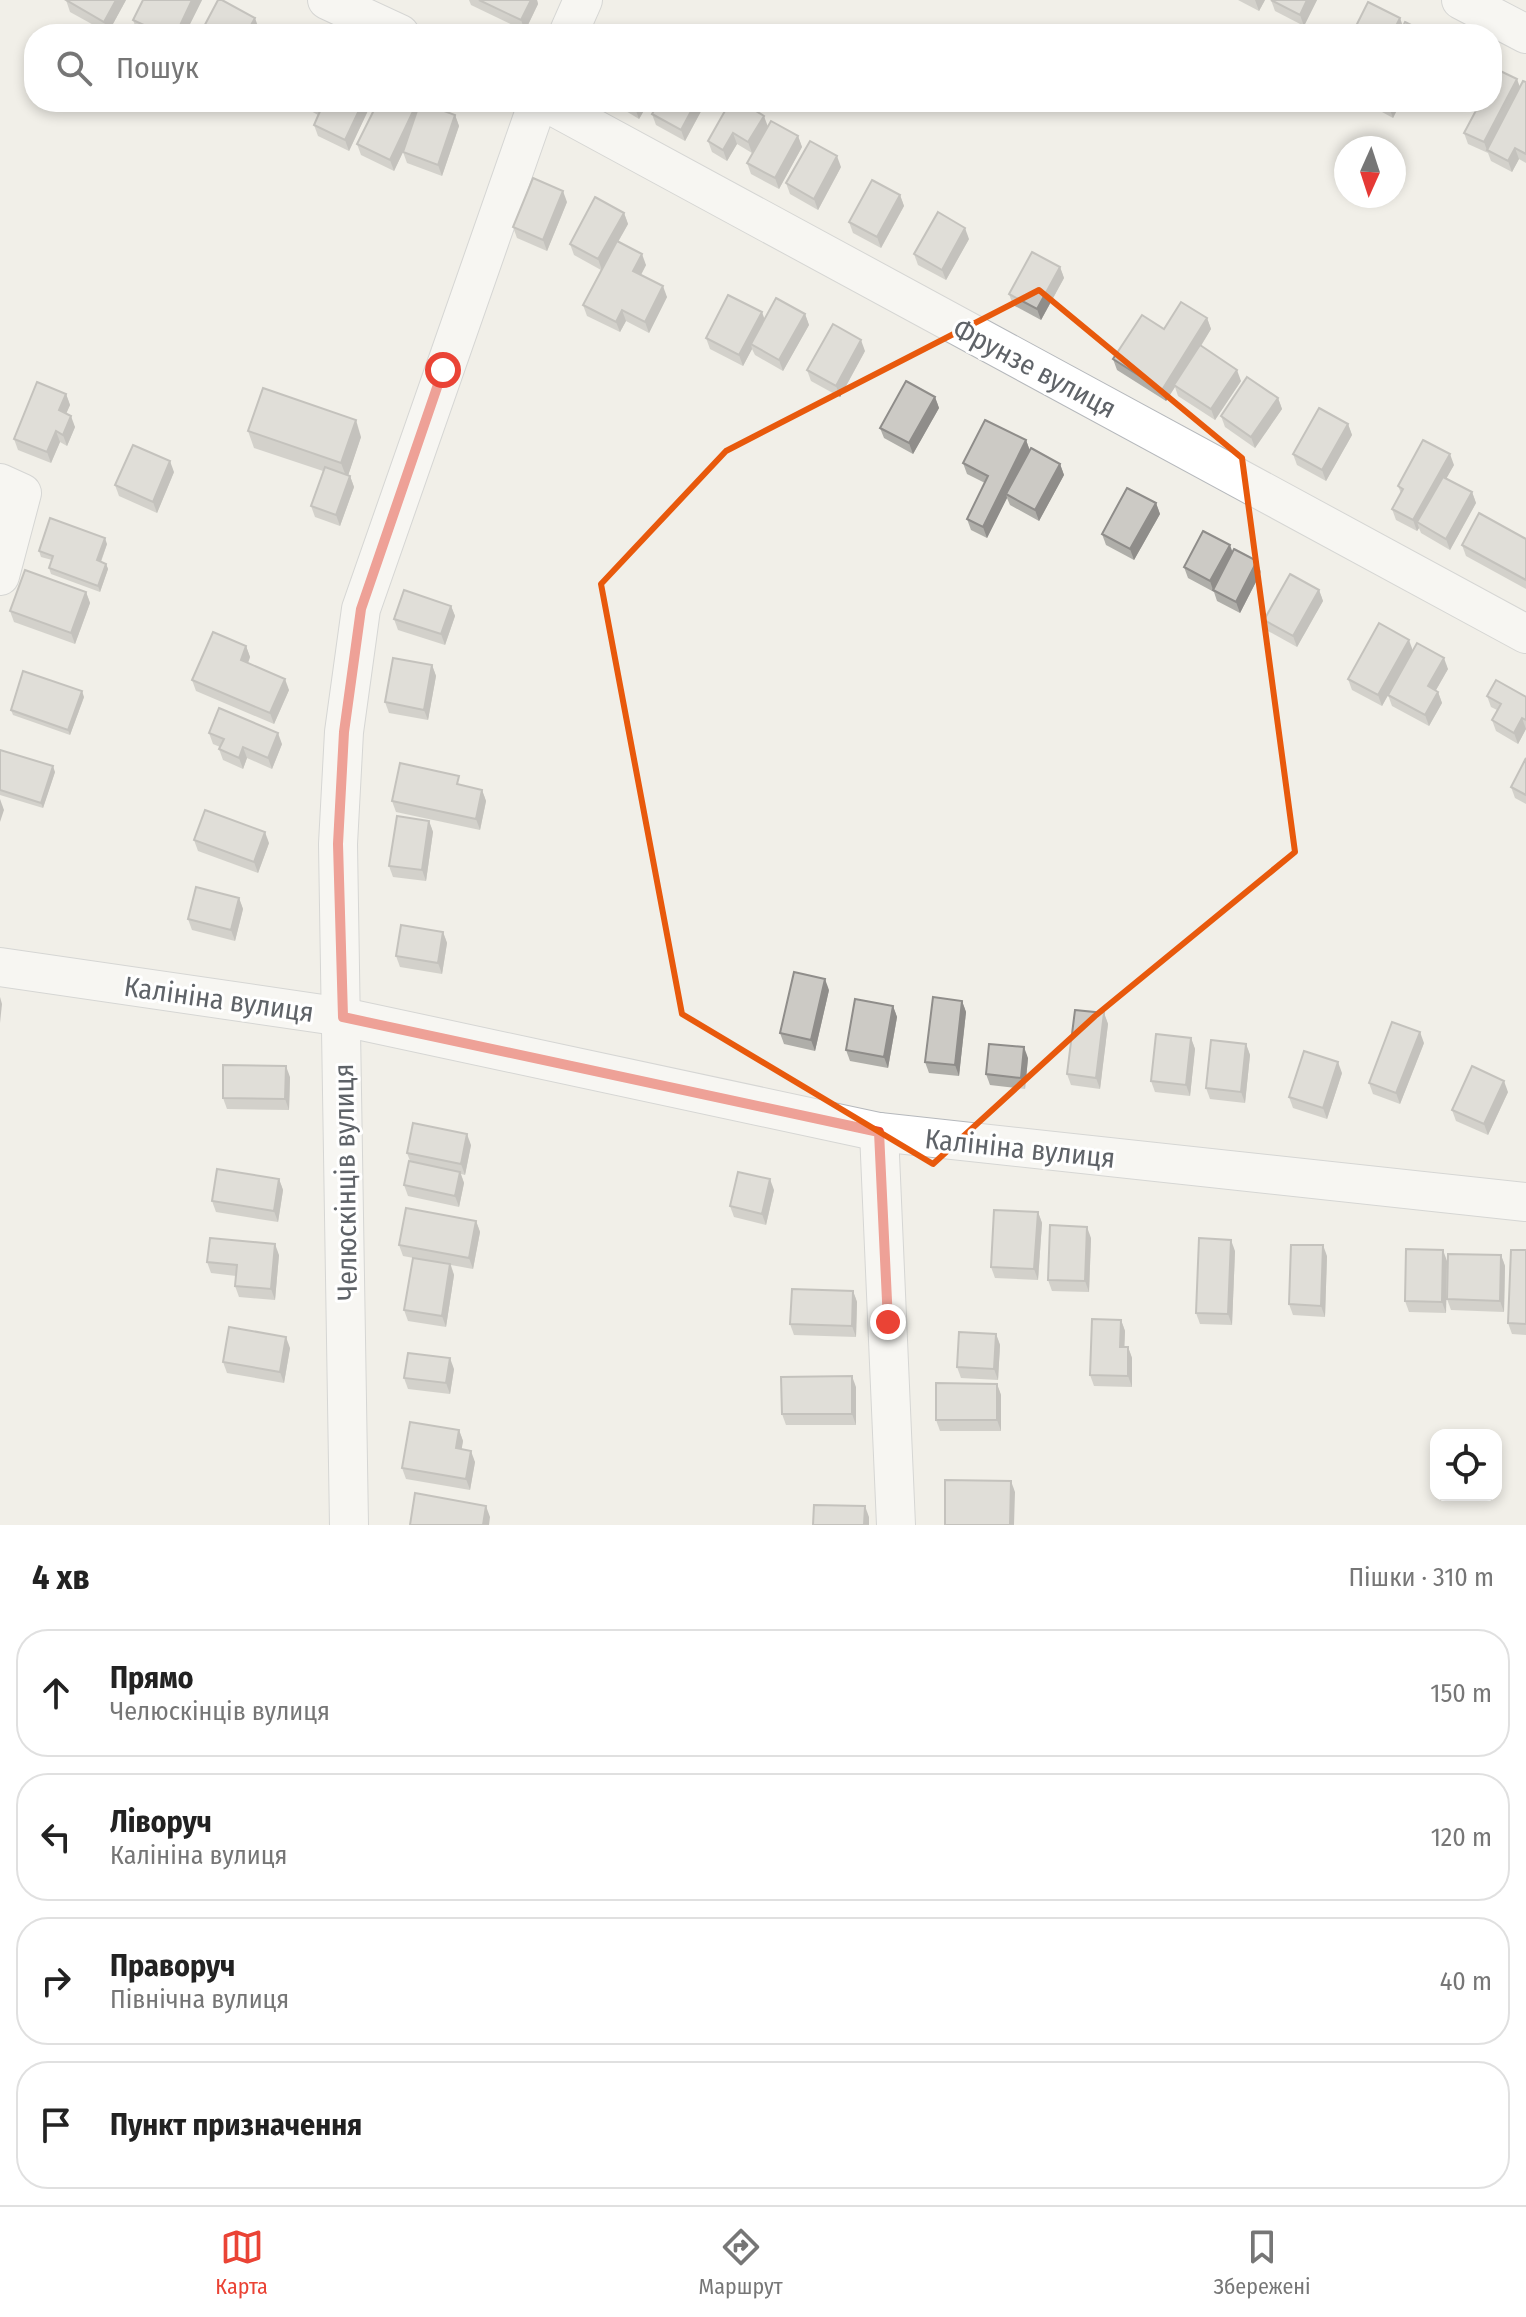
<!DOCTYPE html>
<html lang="uk">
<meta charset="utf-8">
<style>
:root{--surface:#fff;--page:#f2f2f2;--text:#222;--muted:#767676;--line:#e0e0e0;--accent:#ea4335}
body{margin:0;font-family:"Fira Sans Condensed",sans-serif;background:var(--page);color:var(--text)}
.controls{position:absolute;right:24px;bottom:24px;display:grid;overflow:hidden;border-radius:16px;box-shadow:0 4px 12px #0003}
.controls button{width:72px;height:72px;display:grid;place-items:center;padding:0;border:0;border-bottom:2px solid var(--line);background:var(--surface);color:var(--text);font:40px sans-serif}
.compass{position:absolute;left:1334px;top:136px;width:72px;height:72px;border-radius:50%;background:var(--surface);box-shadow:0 4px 12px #0003;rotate:183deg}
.stop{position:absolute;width:24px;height:24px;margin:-18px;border:6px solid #ea4335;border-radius:50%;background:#fff}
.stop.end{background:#ea4335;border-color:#fff;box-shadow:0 2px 8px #0008}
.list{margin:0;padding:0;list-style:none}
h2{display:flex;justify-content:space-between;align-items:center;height:104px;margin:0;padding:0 32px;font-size:34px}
h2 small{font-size:26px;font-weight:400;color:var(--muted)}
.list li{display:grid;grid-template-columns:52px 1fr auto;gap:24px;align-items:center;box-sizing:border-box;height:128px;margin:0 16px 16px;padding:0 16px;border:2px solid var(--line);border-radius:32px}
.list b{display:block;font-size:30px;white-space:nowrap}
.list p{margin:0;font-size:26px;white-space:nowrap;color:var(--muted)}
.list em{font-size:26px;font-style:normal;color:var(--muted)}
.icon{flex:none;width:44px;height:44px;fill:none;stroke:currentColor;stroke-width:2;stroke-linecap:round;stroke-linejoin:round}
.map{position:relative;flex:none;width:1526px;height:1525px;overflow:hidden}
.search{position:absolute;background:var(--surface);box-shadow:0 4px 12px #0003;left:24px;right:24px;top:24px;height:88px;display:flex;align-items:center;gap:20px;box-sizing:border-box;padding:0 28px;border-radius:32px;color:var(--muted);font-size:30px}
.sheet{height:680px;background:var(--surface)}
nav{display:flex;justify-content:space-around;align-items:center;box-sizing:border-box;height:112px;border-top:2px solid var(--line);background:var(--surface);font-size:22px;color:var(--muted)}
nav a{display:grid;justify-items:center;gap:4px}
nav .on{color:var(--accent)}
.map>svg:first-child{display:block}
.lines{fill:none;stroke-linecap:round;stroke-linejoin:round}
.minor-casing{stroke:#b5b8bc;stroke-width:40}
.minor{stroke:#fff;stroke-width:38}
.wall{fill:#afaea9}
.shaded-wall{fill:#8f8d8a}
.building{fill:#cccac5;stroke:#8f8d8a;stroke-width:2}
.route{stroke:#ea4335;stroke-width:10}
.marked{fill:none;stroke:#e8590c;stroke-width:6;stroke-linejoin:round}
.labels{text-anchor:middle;stroke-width:6;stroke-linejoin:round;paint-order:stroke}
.street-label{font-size:28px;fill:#5f6368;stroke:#fff}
</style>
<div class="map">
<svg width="1526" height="1525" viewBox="0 0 1526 1525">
<rect width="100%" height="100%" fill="#f1efe8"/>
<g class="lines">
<defs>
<g id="minor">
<path d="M327,0L400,34"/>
<path d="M1461,0L1526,34"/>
<path d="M568,34L583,0"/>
<path d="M545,102L1526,634"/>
<path d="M0,483L22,493L0,576"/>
<path d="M0,967L343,1017L879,1132L1526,1202"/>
<path d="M879,1132L896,1525"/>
<path d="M349,1525L338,844L344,732L361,609L538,102"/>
</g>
</defs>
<use href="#minor" class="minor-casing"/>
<use href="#minor" class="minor"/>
</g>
<g class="wall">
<path d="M66,0H126L108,33L70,12Z"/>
<path d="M143,0H202L185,34H144L137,31L133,20Z"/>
<path d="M469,0H537L538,4L525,31L471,5Z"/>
<path d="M1238,0H1265L1259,11Z"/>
<path d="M1271,0H1317L1304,26L1275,11Z"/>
<path d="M1526,82V163L1519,159L1512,172L1491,161L1488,153L1468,144L1464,133L1476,110L1467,105L1466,102H1492L1520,88Z"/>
<path d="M295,102H372L349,151L318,136L314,125L318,115Z"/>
<path d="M611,102H649L639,119Z"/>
<path d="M706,102L685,141L656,125L652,114Z"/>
<path d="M730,102L768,126L798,136L802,147L779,189L751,174L747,163L764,134L752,153L737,144L727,161L712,152L708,141Z"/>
<path d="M1369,102H1401L1393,118L1371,106Z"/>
<path d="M417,103L419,107L455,115L459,126L442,176L407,163L403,152L394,171L361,155L357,144Z"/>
<path d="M841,167L818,210L790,194L786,183Z"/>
<path d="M900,195L904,206L881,248L853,233L849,222Z"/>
<path d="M567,202L547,251L517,238L513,227Z"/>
<path d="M624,213L628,224L618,242L646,265L641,275L667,297L649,333L626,321L620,332L587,316L583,305L601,270L574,255L570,244Z"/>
<path d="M969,239L946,280L918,265L914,254Z"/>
<path d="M1060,267L1064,278L1041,320L1013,305L1009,294Z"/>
<path d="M805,314L809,325L783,371L755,355L752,349L743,366L710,349L706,338Z"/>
<path d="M1207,318L1211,329L1201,346L1241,381L1215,420L1178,396L1175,387L1166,401L1117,370L1113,359L1164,329Z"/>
<path d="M865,351L840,397L811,381L807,370Z"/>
<path d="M66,394L70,405L66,413L75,427L67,446L60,442L51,463L18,450L14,439Z"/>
<path d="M935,397L939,408L913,454L884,438L880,428Z"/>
<path d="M1278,398L1282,409L1255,448L1225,427L1221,416Z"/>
<path d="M1348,424L1352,435L1326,481L1297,465L1293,454Z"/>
<path d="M248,431L361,437L348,475L350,476L354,487L340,526L315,517L311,506L323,471L254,448Z"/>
<path d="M1026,440L1030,451L1060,464L1064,475L1039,521L1010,505L1007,498L987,538L971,530L967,519L985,483L967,474L963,463Z"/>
<path d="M1454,465L1446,478L1472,492L1476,503L1450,550L1421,533L1419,528L1417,531L1396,520L1392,509L1401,493L1398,486Z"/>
<path d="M174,472L157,513L119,496L115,485Z"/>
<path d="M1156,503L1160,514L1134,560L1106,545L1102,534Z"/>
<path d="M1526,539V589L1466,556L1462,545Z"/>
<path d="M107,544L101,562L106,564L108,569L100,592L51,574L49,568L52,560L41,557L39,551Z"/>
<path d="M1232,553L1257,561L1261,572L1240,613L1217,601L1214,592L1188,578L1184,567Z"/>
<path d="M1319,590L1323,601L1297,647L1268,631L1264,620Z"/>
<path d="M86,592L90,603L75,644L14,622L10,611Z"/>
<path d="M451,606L455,616L445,645L398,630L394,619Z"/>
<path d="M246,646L250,657L248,663L289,690L274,724L196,691L192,680Z"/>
<path d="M1413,650L1448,669L1436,690L1438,692L1442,703L1429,726L1392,706L1388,695L1382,706L1352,690L1348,679Z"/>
<path d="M432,665L436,676L428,720L389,713L385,702Z"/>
<path d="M1487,696L1526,697V729L1518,744L1496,731L1492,720L1497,710L1491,707Z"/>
<path d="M84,697L70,735L13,715L11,710Z"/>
<path d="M209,733L282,744L272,769L247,758L243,769L223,760L219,749L220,747L213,744Z"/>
<path d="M0,750L55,772L43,808L0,795Z"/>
<path d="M1526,758V804L1515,798L1511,787Z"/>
<path d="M462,785L482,790L486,801L480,830L396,812L392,801Z"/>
<path d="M429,821L433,832L426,881L393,877L389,866Z"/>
<path d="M194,840L269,843L258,873L198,851Z"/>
<path d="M239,898L243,909L235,941L192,930L188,919Z"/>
<path d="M443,932L447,943L442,974L400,967L396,956Z"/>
<path d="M829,990L815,1051L784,1044L780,1033Z"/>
<path d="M962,1001L966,1012L959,1076L929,1073L925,1062Z"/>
<path d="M893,1006L897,1017L888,1068L850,1061L846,1050Z"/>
<path d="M1104,1013L1108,1024L1100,1089L1071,1085L1067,1074Z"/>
<path d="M1191,1038L1195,1049L1190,1096L1155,1092L1151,1081Z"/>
<path d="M1424,1043L1400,1104L1373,1094L1369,1083Z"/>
<path d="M1246,1044L1250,1055L1245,1103L1210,1099L1206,1088Z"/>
<path d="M1028,1058L1025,1089L990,1085L986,1074Z"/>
<path d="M1342,1073L1327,1119L1293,1108L1289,1097Z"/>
<path d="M290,1077L289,1110L227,1109L223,1098Z"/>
<path d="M1508,1092L1488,1135L1456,1121L1452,1110Z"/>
<path d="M471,1145L465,1175L461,1174L464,1183L459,1207L408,1196L404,1185L410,1161L407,1153Z"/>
<path d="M279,1179L283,1190L278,1222L216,1212L212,1201Z"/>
<path d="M774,1190L766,1225L734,1217L730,1206Z"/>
<path d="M1038,1212L1042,1223L1038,1280L995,1278L991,1267Z"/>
<path d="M476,1221L480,1232L473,1269L451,1265L454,1275L446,1327L408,1321L404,1310L419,1259L403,1256L399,1245Z"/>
<path d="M1091,1238L1089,1292L1052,1291L1048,1280Z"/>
<path d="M1526,1250V1335L1512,1334L1508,1323Z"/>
<path d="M1235,1251L1232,1325L1200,1324L1196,1313Z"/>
<path d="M279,1255L275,1300L239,1297L235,1286L236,1276L211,1273L207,1262Z"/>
<path d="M1501,1255L1505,1266L1504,1312L1451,1310L1447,1299Z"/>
<path d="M1327,1256L1325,1317L1293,1315L1289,1304Z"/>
<path d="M1447,1261L1446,1313L1409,1312L1405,1301Z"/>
<path d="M853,1291L857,1302L856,1337L794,1335L790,1324Z"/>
<path d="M1121,1320L1125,1331L1124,1347H1128L1132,1358V1387L1094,1386L1090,1375Z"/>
<path d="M996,1334L1000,1345L998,1380L961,1378L957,1367Z"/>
<path d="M290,1348L284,1383L227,1373L223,1362Z"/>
<path d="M454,1369L450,1394L408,1389L404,1378Z"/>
<path d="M997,1384L1001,1395V1431H940L936,1420Z"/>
<path d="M856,1387V1425H786L782,1414Z"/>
<path d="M459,1430L463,1441L461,1450L475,1462L470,1490L406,1479L402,1468Z"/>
</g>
<g class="shaded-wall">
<path d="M116,0H126L108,33L104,22Z"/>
<path d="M192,0H202L185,34H176Z"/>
<path d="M531,0H537L538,4L525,31L521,20Z"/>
<path d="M1255,0H1265L1259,11Z"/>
<path d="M1307,0H1317L1304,26L1300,15Z"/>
<path d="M255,18L259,29L256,34H246Z"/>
<path d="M1400,18L1404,29L1402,34H1392Z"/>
<path d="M1517,79L1521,90L1487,150L1488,153L1484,142Z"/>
<path d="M363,102H372L349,151L345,140Z"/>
<path d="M638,102H649L639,119L635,108Z"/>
<path d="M696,102H706L685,141L681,130Z"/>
<path d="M1391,102H1401L1393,118L1389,107Z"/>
<path d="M417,103L421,114L394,171L390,160Z"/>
<path d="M455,115L459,126L442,176L438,165Z"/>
<path d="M764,116L768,127L752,153L748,142Z"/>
<path d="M733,133L737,144L727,161L723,150Z"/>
<path d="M798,136L802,147L779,189L775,178Z"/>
<path d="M1515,148L1519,159L1512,172L1508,161Z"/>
<path d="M837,156L841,167L818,210L814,199Z"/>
<path d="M563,191L567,202L547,251L543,240Z"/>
<path d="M900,195L904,206L881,248L877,237Z"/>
<path d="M624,213L628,224L602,270L598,259Z"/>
<path d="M965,228L969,239L946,280L942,270Z"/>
<path d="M642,254L646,265L637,282L633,271Z"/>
<path d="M1060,267L1064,278L1041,320L1037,309Z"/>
<path d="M663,286L667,297L649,333L645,322Z"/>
<path d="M622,310L626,321L620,332L616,322Z"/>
<path d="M762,312L766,323L751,344L752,349L743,366L739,355Z"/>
<path d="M805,314L809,325L783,371L779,360Z"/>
<path d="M1207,318L1211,329L1176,386L1174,385L1175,387L1166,401L1162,390Z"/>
<path d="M861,340L865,351L840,397L836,386Z"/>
<path d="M1237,370L1241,381L1215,420L1211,409Z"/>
<path d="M66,394L70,405L63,421L59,410Z"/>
<path d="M935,397L939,408L913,454L909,443Z"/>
<path d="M1278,398L1282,409L1255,448L1251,437Z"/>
<path d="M71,416L75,427L67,446L63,435Z"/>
<path d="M356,420L361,437L347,479L341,463Z"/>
<path d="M1348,424L1352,435L1326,481L1322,470Z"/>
<path d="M56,431L60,442L51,463L47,452Z"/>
<path d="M1026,440L1030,451L1006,494L1007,498L987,538L983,527Z"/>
<path d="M1450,454L1454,465L1421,524L1417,522L1419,528L1417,531L1413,520Z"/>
<path d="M170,461L174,472L157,513L153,502Z"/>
<path d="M1060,464L1064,475L1039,521L1035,510Z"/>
<path d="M350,476L354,487L340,526L336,515Z"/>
<path d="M1472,492L1476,503L1450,550L1446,539Z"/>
<path d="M1156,503L1160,514L1134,560L1130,549Z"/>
<path d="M105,538L107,544L99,566L97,560Z"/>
<path d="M1230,545L1234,556L1213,590L1210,581Z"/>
<path d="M1257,561L1261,572L1240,613L1236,602Z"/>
<path d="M106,564L108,569L100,592L98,586Z"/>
<path d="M1319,590L1323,601L1297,647L1293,636Z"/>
<path d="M86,592L90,603L75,644L71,633Z"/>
<path d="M451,606L455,616L445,645L441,634Z"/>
<path d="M1409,640L1413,651L1382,706L1378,695Z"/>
<path d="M246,646L250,657L245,671L241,660Z"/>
<path d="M1444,658L1448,669L1432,697L1428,686Z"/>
<path d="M432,665L436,676L428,720L424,710Z"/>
<path d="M285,679L289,690L274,724L270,713Z"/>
<path d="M82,691L84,697L70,735L68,730Z"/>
<path d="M1438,692L1442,703L1429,726L1425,715Z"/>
<path d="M1522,718L1526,729L1518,744L1514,733Z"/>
<path d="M278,733L282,744L272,769L268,758Z"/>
<path d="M243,747L247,758L243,769L239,758Z"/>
<path d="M53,766L55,772L43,808L41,803Z"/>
<path d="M482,790L486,801L480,830L476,819Z"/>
<path d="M0,799L4,810L0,822Z"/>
<path d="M429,821L433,832L426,881L422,870Z"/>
<path d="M265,832L269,843L258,873L254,862Z"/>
<path d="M239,898L243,909L235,941L231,930Z"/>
<path d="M443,932L447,943L442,974L438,963Z"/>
<path d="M825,979L829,990L815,1051L811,1040Z"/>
<path d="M0,997L2,1004L0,1023Z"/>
<path d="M962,1001L966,1012L959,1076L955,1065Z"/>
<path d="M893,1006L897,1017L888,1068L884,1057Z"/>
<path d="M1104,1013L1108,1024L1100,1089L1096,1078Z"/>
<path d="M1420,1032L1424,1043L1400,1104L1396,1093Z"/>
<path d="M1191,1038L1195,1049L1190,1096L1186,1085Z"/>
<path d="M1246,1044L1250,1055L1245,1103L1241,1092Z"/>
<path d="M1024,1047L1028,1058L1025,1089L1021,1078Z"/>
<path d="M1338,1062L1342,1073L1327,1119L1323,1108Z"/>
<path d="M286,1066L290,1077L289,1110L285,1099Z"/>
<path d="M1504,1081L1508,1092L1488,1135L1484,1124Z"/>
<path d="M467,1134L471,1145L465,1175L461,1164Z"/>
<path d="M460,1172L464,1183L459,1207L455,1196Z"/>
<path d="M279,1179L283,1190L278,1222L274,1211Z"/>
<path d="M770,1179L774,1190L766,1225L762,1214Z"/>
<path d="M1038,1212L1042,1223L1038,1280L1034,1269Z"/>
<path d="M476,1221L480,1232L473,1269L469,1258Z"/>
<path d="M1087,1227L1091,1238L1089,1292L1085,1281Z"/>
<path d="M1231,1240L1235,1251L1232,1325L1228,1314Z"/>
<path d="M275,1244L279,1255L275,1300L271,1289Z"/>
<path d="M1323,1245L1327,1256L1325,1317L1321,1306Z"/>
<path d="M1443,1250L1447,1261L1446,1313L1442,1302Z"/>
<path d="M1501,1255L1505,1266L1504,1312L1500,1301Z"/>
<path d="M450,1264L454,1275L446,1327L442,1316Z"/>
<path d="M853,1291L857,1302L856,1337L852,1326Z"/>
<path d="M1121,1320L1125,1331L1124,1358L1120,1347Z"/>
<path d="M996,1334L1000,1345L998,1380L994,1369Z"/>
<path d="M286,1337L290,1348L284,1383L280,1372Z"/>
<path d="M1128,1347L1132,1358V1387L1128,1376Z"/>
<path d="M450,1358L454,1369L450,1394L446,1383Z"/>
<path d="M852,1376L856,1387V1425L852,1414Z"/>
<path d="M997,1384L1001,1395V1431L997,1420Z"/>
<path d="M459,1430L463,1441L460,1459L456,1448Z"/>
<path d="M471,1451L475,1462L470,1490L466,1479Z"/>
<path d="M1011,1481L1015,1492L1014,1525H1010Z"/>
<path d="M486,1506L490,1517L489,1525H483Z"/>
<path d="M865,1506L869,1517V1525H864Z"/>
</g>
<g class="building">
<path d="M66,0H116L104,22Z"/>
<path d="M143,0H192L176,34H163L133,20Z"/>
<path d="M218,0H222L255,18L246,34H200Z"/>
<path d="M479,0H531L521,20Z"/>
<path d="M1271,0H1307L1300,15Z"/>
<path d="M1368,2L1400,18L1392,34H1352Z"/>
<path d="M1405,22L1429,34H1399Z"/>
<path d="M700,28L711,34H696Z"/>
<path d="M1492,67L1517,79L1484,142L1464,133L1480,103L1479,102H1492Z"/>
<path d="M1523,81L1526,82V154L1515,148L1508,161L1487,150Z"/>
<path d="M311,102H322L320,106Z"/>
<path d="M324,102H363L345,140L314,125Z"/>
<path d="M378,102H415L417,103L390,160L357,144Z"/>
<path d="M420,102L455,115L438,165L403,152Z"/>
<path d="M625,102H638L635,108Z"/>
<path d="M659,102H696L681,130L652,114Z"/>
<path d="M730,102H741L764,116L748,142L733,133L723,150L708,141Z"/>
<path d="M1380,102H1391L1389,107Z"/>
<path d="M771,121L798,136L775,178L747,163Z"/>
<path d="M810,141L837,156L814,199L786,183Z"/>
<path d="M533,178L563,191L543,240L513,227Z"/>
<path d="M872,180L900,195L877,237L849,222Z"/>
<path d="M595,197L624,213L598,259L570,244Z"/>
<path d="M938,212L965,228L942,270L914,254Z"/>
<path d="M617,241L642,254L633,271L663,286L645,322L622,310L616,322L583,305Z"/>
<path d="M1032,252L1060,267L1037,309L1009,294Z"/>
<path d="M728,295L762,312L739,355L706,338Z"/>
<path d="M776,298L805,314L779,360L751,344Z"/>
<path d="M1181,302L1207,318L1162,390L1113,359L1142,315L1164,329Z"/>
<path d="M833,324L861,340L836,386L807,370Z"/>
<path d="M1200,345L1237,370L1211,409L1174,385Z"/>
<path d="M1247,377L1278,398L1251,437L1221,416Z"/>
<path d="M906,381L935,397L909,443L880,428Z"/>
<path d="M37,382L66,394L59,410L71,416L63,435L56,431L47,452L14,439Z"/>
<path d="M263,388L356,420L341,463L248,431Z"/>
<path d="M1319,408L1348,424L1322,470L1293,454Z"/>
<path d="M985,420L1026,440L983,527L967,519L988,476L963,463Z"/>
<path d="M1423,440L1450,454L1413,520L1392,509L1403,489L1398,486Z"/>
<path d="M133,445L170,461L153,502L115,485Z"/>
<path d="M1031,448L1060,464L1035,510L1006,494Z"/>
<path d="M325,467L350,476L336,515L311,506Z"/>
<path d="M1443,477L1472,492L1446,539L1417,522Z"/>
<path d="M1127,488L1156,503L1130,549L1102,534Z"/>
<path d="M1479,513L1526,539V580L1462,545Z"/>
<path d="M50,518L105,538L97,560L106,564L98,586L49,568L53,556L39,551Z"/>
<path d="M1203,531L1230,545L1210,581L1184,567Z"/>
<path d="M1234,549L1257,561L1236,602L1213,590Z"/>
<path d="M25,570L86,592L71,633L10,611Z"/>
<path d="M1290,574L1319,590L1293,636L1264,620Z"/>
<path d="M404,590L451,606L441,634L394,619Z"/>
<path d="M1379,623L1409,640L1378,695L1348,679Z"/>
<path d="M213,632L246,646L241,660L285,679L270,713L192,680Z"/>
<path d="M1417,643L1444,658L1428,686L1438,692L1425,715L1388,695Z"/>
<path d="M393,658L432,665L424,710L385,702Z"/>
<path d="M23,671L82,691L68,730L11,710Z"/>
<path d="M1496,680L1526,697V720L1522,718L1514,733L1492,720L1501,704L1487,696Z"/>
<path d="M219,708L278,733L268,758L243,747L239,758L219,749L224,739L209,733Z"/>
<path d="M0,750L53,766L41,803L0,790Z"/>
<path d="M1526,758V795L1511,787Z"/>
<path d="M400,763L459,776L457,784L482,790L476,819L392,801Z"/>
<path d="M205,810L265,832L254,862L194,840Z"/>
<path d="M397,816L429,821L422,870L389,866Z"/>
<path d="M196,887L239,898L231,930L188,919Z"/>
<path d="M401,925L443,932L438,963L396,956Z"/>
<path d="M794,972L825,979L811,1040L780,1033Z"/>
<path d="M933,997L962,1001L955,1065L925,1062Z"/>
<path d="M855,999L893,1006L884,1057L846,1050Z"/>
<path d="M1075,1010L1104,1013L1096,1078L1067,1074Z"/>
<path d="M1392,1022L1420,1032L1396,1093L1369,1083Z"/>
<path d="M1156,1034L1191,1038L1186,1085L1151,1081Z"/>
<path d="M1211,1040L1246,1044L1241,1092L1206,1088Z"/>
<path d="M989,1044L1024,1047L1021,1078L986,1074Z"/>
<path d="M1304,1051L1338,1062L1323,1108L1289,1097Z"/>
<path d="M223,1065L286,1066L285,1099L223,1098Z"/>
<path d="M1472,1066L1504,1081L1484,1124L1452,1110Z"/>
<path d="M413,1123L467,1134L461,1164L407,1153Z"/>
<path d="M409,1161L460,1172L455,1196L404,1185Z"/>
<path d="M217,1169L279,1179L274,1211L212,1201Z"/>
<path d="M738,1172L770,1179L762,1214L730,1206Z"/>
<path d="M406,1208L476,1221L469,1258L399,1245Z"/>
<path d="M994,1210L1038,1212L1034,1269L991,1267Z"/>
<path d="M1050,1225L1087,1227L1085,1281L1048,1280Z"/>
<path d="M210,1238L275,1244L271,1289L235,1286L237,1265L207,1262Z"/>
<path d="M1199,1238L1231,1240L1228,1314L1196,1313Z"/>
<path d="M1291,1245H1323L1321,1306L1289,1304Z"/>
<path d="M1406,1249L1443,1250L1442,1302L1405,1301Z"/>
<path d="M1511,1250H1526V1324L1508,1323Z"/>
<path d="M1448,1254L1501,1255L1500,1301L1447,1299Z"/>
<path d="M413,1258L450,1264L442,1316L404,1310Z"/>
<path d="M792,1289L853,1291L852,1326L790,1324Z"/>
<path d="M1092,1319L1121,1320L1120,1347H1128V1376L1090,1375Z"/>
<path d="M229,1327L286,1337L280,1372L223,1362Z"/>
<path d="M959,1332L996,1334L994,1369L957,1367Z"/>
<path d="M408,1353L450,1358L446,1383L404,1378Z"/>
<path d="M852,1376V1414H782L781,1377Z"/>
<path d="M936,1383L997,1384V1420H936Z"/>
<path d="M410,1422L459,1430L456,1448L471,1451L466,1479L402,1468Z"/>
<path d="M945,1480L1011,1481L1010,1525H945Z"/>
<path d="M415,1493L486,1506L483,1525H410Z"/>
<path d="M814,1505L865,1506L864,1525H813Z"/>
</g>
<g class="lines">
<path class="route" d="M443,370L361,609L344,732L338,844L343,1017L879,1132L888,1322"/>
</g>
<path d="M0 0H1526V1525H0ZM1039,290L1242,458L1295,852L1095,1016L933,1164L682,1014L601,584L726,451Z" fill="#f1efe8" fill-opacity=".55" fill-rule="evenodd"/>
<path class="marked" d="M1039,290L1242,458L1295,852L1095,1016L933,1164L682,1014L601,584L726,451Z"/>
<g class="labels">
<g class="street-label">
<text transform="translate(1035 368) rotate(28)" y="10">Фрунзе вулиця</text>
<text transform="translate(219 999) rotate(8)" y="10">Калініна вулиця</text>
<text transform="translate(1020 1148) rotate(6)" y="10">Калініна вулиця</text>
<text transform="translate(345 1182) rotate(-91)" y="10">Челюскінців вулиця</text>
</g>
</g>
</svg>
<div class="controls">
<button><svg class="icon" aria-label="locate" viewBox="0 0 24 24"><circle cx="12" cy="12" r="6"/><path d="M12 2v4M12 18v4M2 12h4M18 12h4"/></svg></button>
</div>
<svg class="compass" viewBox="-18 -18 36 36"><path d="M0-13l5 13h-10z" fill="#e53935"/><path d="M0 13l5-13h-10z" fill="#767676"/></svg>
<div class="stop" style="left:443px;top:370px"></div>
<div class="stop end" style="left:888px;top:1322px"></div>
<div class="search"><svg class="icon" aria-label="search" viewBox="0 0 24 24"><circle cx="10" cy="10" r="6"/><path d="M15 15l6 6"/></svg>Пошук</div>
</div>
<section class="sheet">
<h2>4 хв<small>Пішки · 310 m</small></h2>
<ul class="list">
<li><svg class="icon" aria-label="ahead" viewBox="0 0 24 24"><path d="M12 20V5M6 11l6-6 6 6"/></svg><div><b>Прямо</b><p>Челюскінців вулиця</p></div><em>150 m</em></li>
<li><svg class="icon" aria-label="left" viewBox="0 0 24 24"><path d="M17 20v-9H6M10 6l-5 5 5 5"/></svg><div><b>Ліворуч</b><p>Калініна вулиця</p></div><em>120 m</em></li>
<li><svg class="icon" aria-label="right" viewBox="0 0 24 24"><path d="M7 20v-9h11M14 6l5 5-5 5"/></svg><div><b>Праворуч</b><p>Північна вулиця</p></div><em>40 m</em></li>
<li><svg class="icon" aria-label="arrive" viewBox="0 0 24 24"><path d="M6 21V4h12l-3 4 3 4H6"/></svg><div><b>Пункт призначення</b></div></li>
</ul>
</section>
<nav>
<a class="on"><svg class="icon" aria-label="map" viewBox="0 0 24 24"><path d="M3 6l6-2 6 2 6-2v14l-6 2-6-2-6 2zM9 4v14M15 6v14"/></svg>Карта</a>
<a><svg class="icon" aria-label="directions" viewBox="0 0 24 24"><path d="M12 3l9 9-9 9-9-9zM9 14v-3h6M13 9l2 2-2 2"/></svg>Маршрут</a>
<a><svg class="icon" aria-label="saved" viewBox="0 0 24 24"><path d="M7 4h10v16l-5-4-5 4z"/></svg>Збережені</a>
</nav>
